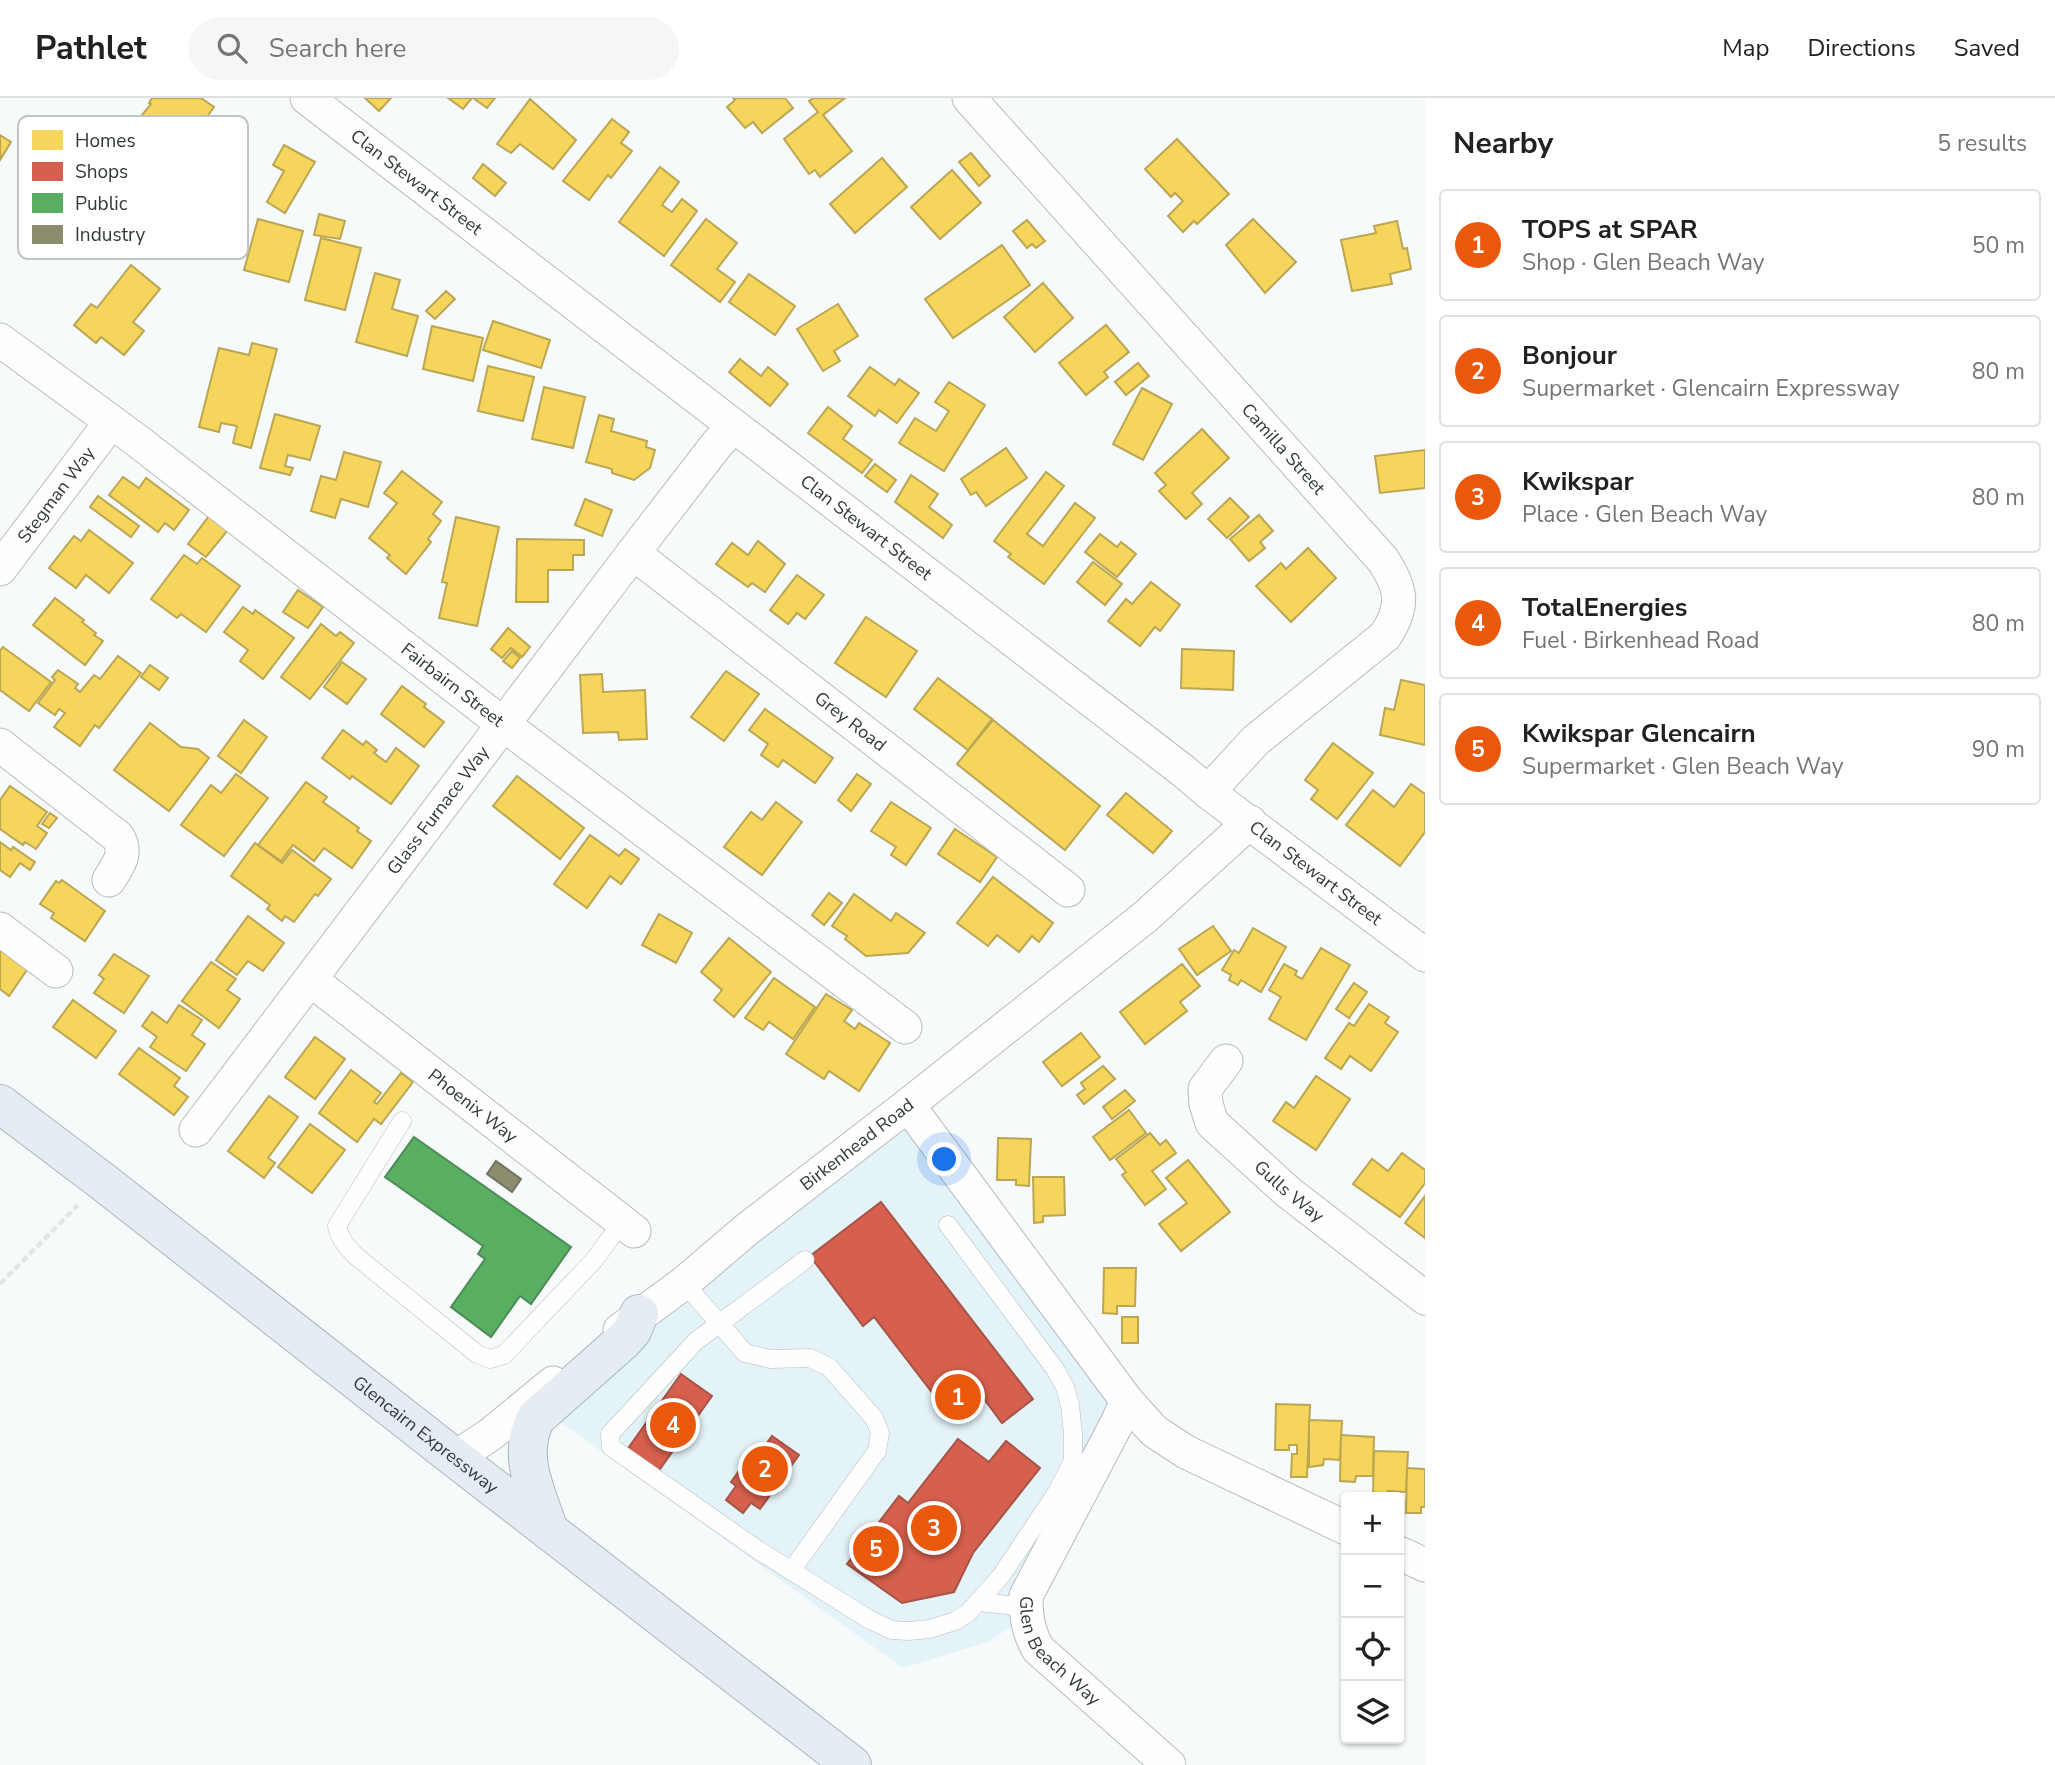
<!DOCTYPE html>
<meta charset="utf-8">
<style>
:root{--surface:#fff;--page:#f6f6f6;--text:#202124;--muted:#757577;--line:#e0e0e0;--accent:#ea580c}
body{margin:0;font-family:"Nunito Sans",sans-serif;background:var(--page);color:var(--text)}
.controls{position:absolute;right:21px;bottom:21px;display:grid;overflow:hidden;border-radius:7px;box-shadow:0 2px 5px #0004}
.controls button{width:63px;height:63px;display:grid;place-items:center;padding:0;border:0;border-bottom:2px solid var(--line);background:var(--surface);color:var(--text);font:35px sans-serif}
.you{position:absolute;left:945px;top:1062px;width:24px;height:24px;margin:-18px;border:5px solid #fff;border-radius:50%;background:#1a73e8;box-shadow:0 0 0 10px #1a73e833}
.badge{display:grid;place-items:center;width:46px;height:46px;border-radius:50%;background:var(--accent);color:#fff;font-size:23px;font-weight:700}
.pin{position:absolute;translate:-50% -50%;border:4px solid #fff;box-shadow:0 2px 7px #0006}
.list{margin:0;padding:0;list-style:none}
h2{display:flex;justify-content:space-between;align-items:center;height:91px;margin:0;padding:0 28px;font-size:30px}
h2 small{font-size:23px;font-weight:400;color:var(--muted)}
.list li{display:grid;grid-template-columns:46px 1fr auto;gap:21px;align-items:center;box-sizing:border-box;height:112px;margin:0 14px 14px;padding:0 14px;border:2px solid var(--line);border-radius:7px}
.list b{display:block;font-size:26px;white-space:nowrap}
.list p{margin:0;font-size:23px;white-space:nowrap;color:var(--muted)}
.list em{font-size:23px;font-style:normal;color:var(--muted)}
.icon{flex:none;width:38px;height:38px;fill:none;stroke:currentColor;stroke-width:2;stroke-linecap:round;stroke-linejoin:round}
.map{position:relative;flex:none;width:1425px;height:1667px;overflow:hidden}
header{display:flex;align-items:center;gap:42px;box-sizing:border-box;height:98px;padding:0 35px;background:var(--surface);border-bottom:2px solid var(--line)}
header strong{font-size:33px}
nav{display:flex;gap:38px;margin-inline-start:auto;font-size:24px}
.search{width:490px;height:63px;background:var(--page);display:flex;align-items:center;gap:18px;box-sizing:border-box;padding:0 24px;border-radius:38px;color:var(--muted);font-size:26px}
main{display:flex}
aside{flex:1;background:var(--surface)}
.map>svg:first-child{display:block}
.built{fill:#e4f3f8}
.homes{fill:#f6d55c;stroke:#bba652;stroke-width:2}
.shops{fill:#d6604d;stroke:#a45448;stroke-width:2}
.public{fill:#5aae61;stroke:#4d8b56;stroke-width:2}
.industry{fill:#8c8c6e;stroke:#70735f;stroke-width:2}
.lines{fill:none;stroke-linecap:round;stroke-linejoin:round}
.lane-casing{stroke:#b7bcbe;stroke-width:19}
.street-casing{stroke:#b7bcbe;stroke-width:35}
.primary-casing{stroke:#a8b6c1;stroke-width:40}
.path{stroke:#e3e5e5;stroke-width:4.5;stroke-dasharray:7 3.5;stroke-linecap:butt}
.lane{stroke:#fefefe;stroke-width:18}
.street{stroke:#fefefe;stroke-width:33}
.primary{stroke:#e5ecf2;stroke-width:38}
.labels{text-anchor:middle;stroke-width:7;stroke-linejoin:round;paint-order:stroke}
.street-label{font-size:18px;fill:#30393b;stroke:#fff}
.key{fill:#fff;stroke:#c1c4c4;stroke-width:2}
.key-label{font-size:19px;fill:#30393b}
</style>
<header>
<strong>Pathlet</strong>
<div class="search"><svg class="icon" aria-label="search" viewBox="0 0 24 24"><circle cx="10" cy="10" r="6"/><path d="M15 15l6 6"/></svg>Search here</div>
<nav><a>Map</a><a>Directions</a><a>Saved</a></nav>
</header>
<main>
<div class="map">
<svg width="1425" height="1667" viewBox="0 0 1425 1667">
<rect width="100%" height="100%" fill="#f6fafb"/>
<path class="built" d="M908,1007L1127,1303L1026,1519L988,1544L903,1570L531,1303Z"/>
<g class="homes">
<path d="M152,0H201L214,9L194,37L191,35L181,46L142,17L151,6L149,5Z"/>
<path d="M365,0H391L379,13Z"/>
<path d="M448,0H472L463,11Z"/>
<path d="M473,0H495L487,10Z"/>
<path d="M733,0H785L793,10L762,35L753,24L745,30L727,9L735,2Z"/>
<path d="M814,0H845L823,17L852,53L820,79L815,72L809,76L784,41L818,14L809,3Z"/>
<path d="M530,1L576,42L553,71L520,46L511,55L497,46Z"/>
<path d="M612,21L629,34L621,45L632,53L611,80L608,77L589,102L563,83Z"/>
<path d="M0,37L11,44L0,62Z"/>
<path d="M1177,41L1229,96L1197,126L1194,123L1183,134L1168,118L1183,103L1175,95L1171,99L1145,71Z"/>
<path d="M284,47L315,64L285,115L267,104L284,73L273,67Z"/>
<path d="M971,55L990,78L979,88L959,64Z"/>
<path d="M882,60L907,89L855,135L830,106Z"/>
<path d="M483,66L506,85L495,98L473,80Z"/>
<path d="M660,69L679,84L662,107L672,114L682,101L697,113L664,158L619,124Z"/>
<path d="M952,72L981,105L940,141L911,109Z"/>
<path d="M319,116L345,123L340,141L314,137Z"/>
<path d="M258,121L303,133L289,184L244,172Z"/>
<path d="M706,121L737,145L717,171L735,184L720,204L671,167Z"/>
<path d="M1253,121L1296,164L1265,195L1226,147Z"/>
<path d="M1027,122L1045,143L1036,150L1032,146L1027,150L1013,133Z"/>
<path d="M1397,123L1403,151L1407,150L1411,171L1390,176L1392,186L1352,193L1341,142L1376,135L1374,128Z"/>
<path d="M321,140L361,150L345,212L305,202Z"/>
<path d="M1002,147L1030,187L953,240L925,201Z"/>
<path d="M131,167L160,191L133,224L144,233L124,257L101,239L96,245L74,227L91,206L97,210Z"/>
<path d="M375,175L400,182L392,211L418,218L407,258L356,244Z"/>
<path d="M749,176L795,208L775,237L729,204Z"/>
<path d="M1043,185L1073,220L1035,254L1004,219Z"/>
<path d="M446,193L455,201L435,221L426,213Z"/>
<path d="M838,206L858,238L834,253L840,263L823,273L797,231Z"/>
<path d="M493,223L550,242L541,270L483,252Z"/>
<path d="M1106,227L1129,254L1104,274L1108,279L1086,297L1059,265Z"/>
<path d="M432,228L483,240L473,283L423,271Z"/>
<path d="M252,245L277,251L251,350L233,345L237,328L221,325L219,334L199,329L219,250L249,257Z"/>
<path d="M740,261L761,278L768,269L788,286L770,308L729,274Z"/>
<path d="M1138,265L1149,278L1126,297L1115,284Z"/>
<path d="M488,268L534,279L523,323L478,313Z"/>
<path d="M870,269L895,287L899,281L919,295L897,325L879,312L875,318L848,298Z"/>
<path d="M949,284L985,307L944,373L899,345L915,320L936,333L949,313L935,304Z"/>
<path d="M544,289L585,299L573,350L532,341Z"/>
<path d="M1142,290L1172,306L1143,362L1113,346Z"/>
<path d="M828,309L852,328L843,341L872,362L862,375L808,335Z"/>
<path d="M275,316L320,328L310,362L288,357L285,368L293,370L290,377L260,370Z"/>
<path d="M599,317L614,321L611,333L647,343L646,349L655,352L650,370L634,382L612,375V371L586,364Z"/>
<path d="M1202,331L1229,360L1192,395L1202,406L1186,421L1159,393L1166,387L1155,375Z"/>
<path d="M1006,350L1027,380L986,408L976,394L971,397L961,381Z"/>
<path d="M1425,352V390L1380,395L1375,358Z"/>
<path d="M344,354L381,364L368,409L341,401L335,420L311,413L321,378L336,382Z"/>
<path d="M875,366L896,382L887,394L865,378Z"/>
<path d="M402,373L442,404L433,416L441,423L428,441L431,444L406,476L387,460L390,457L369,440L397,405L384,395Z"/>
<path d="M1046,374L1064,388L1027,436L1043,448L1075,405L1095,420L1044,486L1008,459L1011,456L994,443Z"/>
<path d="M911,377L938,396L929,409L952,427L943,440L895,404Z"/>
<path d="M123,379L139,390L146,380L189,412L174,432L165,425L158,434L109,397Z"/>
<path d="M98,398L139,428L131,439L90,409Z"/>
<path d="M1230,400L1249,419L1227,440L1208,421Z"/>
<path d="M585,401L612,412L602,438L575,427Z"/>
<path d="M1259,417L1273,433L1260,444L1265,450L1249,463L1230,441Z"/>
<path d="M209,418L228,432L206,459L188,446Z"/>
<path d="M456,419L499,429L477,528L439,520L447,485L442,484Z"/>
<path d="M89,432L133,465L109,495L86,477L76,490L49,470L74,438L81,443Z"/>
<path d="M1100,436L1117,449L1121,444L1136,456L1117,479L1085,454Z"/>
<path d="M517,441L584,442V457H573V472H548V504H516Z"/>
<path d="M758,443L785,466L765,494L752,485L748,489L716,466L732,445L748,457Z"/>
<path d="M1308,450L1336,480L1291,524L1256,488L1281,465L1286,471Z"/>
<path d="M184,457L197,466L202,460L240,488L206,534L181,516L177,520L151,501Z"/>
<path d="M1093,464L1122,486L1105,507L1077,484Z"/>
<path d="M797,477L824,497L805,521L797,515L788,526L770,512Z"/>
<path d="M1151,484L1180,507L1160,533L1155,529L1140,548L1108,523L1126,501L1132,506Z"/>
<path d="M298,492L323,509L308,530L283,514Z"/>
<path d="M55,500L84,522L82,524L96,535L94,537L103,543L85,567L33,527Z"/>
<path d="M243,509L253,516L255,512L294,540L263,581L240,563L248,552L224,534Z"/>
<path d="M866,519L917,553L886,599L835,565Z"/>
<path d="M321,526L336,538L340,534L354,545L310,601L281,579Z"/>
<path d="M508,530L530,549L522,559L511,550L502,560L491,551Z"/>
<path d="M3,549L51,584L29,613L0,592V553Z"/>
<path d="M1182,551L1234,553L1233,592L1181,590Z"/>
<path d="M512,553L520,560L512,570L503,563Z"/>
<path d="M118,558L141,575L99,630L95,627L80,648L54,629L65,615L59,611L55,617L38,605L55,582L52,579L58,572L78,586L75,590L80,594L94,577L100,581Z"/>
<path d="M342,564L366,581L347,606L324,589Z"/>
<path d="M150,567L168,580L159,592L141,579Z"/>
<path d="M726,573L759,596L724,643L691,619Z"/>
<path d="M602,576L603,594L645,592L647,641L619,642L618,634L583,635L580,577Z"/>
<path d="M938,580L992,621L968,652L914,611Z"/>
<path d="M1401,582L1425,587V647L1380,637L1385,610L1394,612Z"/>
<path d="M402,588L426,606L424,609L444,624L424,649L381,616Z"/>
<path d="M765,611L833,660L815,685L783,662L778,669L761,657L768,646L749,632Z"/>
<path d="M244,622L267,639L241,675L218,658Z"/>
<path d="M993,622L1100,708L1065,752L957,666Z"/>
<path d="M150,625L181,649L198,651L209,660L169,713L114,672Z"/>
<path d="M343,632L363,647L366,643L377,652L374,655L386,664L396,650L419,668L391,706L352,678L350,681L322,660Z"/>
<path d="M1333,645L1373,675L1337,721L1311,701L1318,692L1305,682Z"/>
<path d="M236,676L268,700L224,758L181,727L211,687L221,695Z"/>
<path d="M857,676L871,686L851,713L838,702Z"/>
<path d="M517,678L584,730L560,761L493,708Z"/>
<path d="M306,684L327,699L323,704L359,730L357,733L371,743L352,770L324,750L314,763L293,747L281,763L258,747Z"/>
<path d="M1411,686L1425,696V734L1400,768L1346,727L1373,692L1394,709Z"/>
<path d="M10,688L47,714L37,728L47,735L36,751L25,744L23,747L0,731V702Z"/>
<path d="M1126,695L1172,733L1153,755L1107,717Z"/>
<path d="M776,704L802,724L762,777L724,749L751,714L762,722Z"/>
<path d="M891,704L931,730L906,767L891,757L896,749L871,733Z"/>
<path d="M50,715L57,720L49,730L42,726Z"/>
<path d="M955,731L997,759L980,784L938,756Z"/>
<path d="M590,737L619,758L625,751L639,761L621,786L610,778L587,810L554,786Z"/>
<path d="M0,744L11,752L13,749L35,764L30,772L20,765L10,779L0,772Z"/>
<path d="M255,745L282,765L292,752L331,781L318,798L315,796L294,824L285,818L282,823L267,811L270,807L231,778Z"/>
<path d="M993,779L1053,825L1039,844L1032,838L1019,854L997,837L988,848L957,825Z"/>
<path d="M62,782L105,813L85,843L51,820L54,815L40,806L56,783L59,785Z"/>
<path d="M829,795L842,805L824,827L812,817Z"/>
<path d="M854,796L891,823L896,815L925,835L908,855L866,858L845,841L847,838L832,828Z"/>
<path d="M659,816L692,835L676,865L642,847Z"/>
<path d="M248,818L284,845L263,873L248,863L237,877L216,862Z"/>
<path d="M1213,828L1231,853L1197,877L1179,851Z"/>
<path d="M1253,830L1286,849L1261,894L1241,882L1238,887L1229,882L1231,877L1222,872L1234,852L1239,855Z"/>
<path d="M729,840L771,874L734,919L714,902L722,892L701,874Z"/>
<path d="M0,848L29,869L9,898L0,891Z"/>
<path d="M1321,850L1350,867L1306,942L1269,921L1281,899L1269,892L1284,866L1297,873L1295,877L1302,881Z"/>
<path d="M114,856L149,878L124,915L94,895L104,881L99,877Z"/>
<path d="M211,864L236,881L227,892L240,901L219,930L182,903Z"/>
<path d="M1182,866L1200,888L1180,904L1187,913L1145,946L1120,914Z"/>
<path d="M774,880L815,909L793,941L769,924L763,932L745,920Z"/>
<path d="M1354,885L1367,894L1349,920L1336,911Z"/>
<path d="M826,896L852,912L844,923L855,931L859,925L890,945L859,993L829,973L824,981L786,956Z"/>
<path d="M73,902L116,933L96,960L53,929Z"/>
<path d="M1369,906L1389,919L1385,925L1398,934L1371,973L1350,958L1341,971L1325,960L1349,925L1354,928Z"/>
<path d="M179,907L202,922L192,937L205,946L186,973L150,949L157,939L142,928L152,914L167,925Z"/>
<path d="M1081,935L1100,959L1062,988L1043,964Z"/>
<path d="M315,939L345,961L315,1001L285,979Z"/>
<path d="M139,950L180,980L174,988L188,999L174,1017L119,976Z"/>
<path d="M1103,968L1115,981L1084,1006L1077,997L1085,991L1081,985Z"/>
<path d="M351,972L381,995L374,1004L377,1006L401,975L413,984L381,1026L374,1021L357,1044L319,1015Z"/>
<path d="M1316,978L1350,1001L1316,1052L1273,1023L1286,1004L1294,1010Z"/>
<path d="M1125,992L1135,1003L1112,1021L1103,1009Z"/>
<path d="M269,998L298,1019L268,1060L275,1065L264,1080L228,1053Z"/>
<path d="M1129,1012L1146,1035L1110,1062L1093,1039Z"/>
<path d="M310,1026L345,1052L312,1095L278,1069Z"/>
<path d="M1150,1035L1160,1047L1166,1042L1176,1055L1152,1073L1166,1091L1145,1107L1122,1077L1126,1074L1116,1061Z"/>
<path d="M998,1040L1031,1041L1029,1088L1016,1087V1082H997Z"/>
<path d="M1402,1055L1425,1072V1085L1400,1119L1353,1086L1372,1061L1388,1073Z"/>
<path d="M1188,1062L1230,1114L1181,1153L1159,1126L1187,1105L1166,1080Z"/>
<path d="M1033,1079H1064L1065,1117L1043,1118V1124L1034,1125Z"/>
<path d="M1425,1098V1140L1405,1125Z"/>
<path d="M1104,1170H1136L1135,1208H1117V1216L1103,1215Z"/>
<rect x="1122" y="1219" width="16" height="26"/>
<path d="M1276,1306L1310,1307L1307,1379H1291L1292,1356H1297V1347H1289V1352H1275Z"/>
<path d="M1309,1322L1342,1323L1340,1362L1324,1361L1323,1367L1309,1369Z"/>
<path d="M1341,1337L1374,1339L1373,1378H1356L1355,1384L1340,1383Z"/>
<path d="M1374,1353L1408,1354L1406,1394L1388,1393V1399H1373Z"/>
<path d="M1407,1370L1425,1371V1409H1421V1415H1406Z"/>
</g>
<g class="shops">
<path d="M881,1104L1033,1301L1002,1325L984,1301L954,1323L874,1219L863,1228L810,1158Z"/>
<path d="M681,1276L712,1298L655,1378L624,1356Z"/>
<path d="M772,1338L799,1357L760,1411L751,1405L743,1415L726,1402L736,1388L731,1384L757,1348L762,1352Z"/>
<path d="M958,1341L989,1364L1006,1343L1040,1370L973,1455L954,1494L902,1505L847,1466L899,1398L908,1405Z"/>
</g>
<path class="public" d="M414,1039L571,1149L531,1206L520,1198L491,1239L451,1209L485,1161L478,1156L483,1148L385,1079Z"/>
<path class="industry" d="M496,1063L521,1081L512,1094L487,1076Z"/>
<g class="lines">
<defs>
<g id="lane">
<path d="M402,1023L337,1128C340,1142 347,1149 357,1159L477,1256L490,1261L504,1257L595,1161L622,1124"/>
<path d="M805,1162L696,1243L610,1336L611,1349L758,1452L870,1522L892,1532L908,1533L930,1531L955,1523L968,1515L1001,1478L1057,1394L1073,1363V1336L1070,1307L1065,1289L1055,1271L948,1127"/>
<path d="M684,1185L745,1255L771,1261L810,1260L829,1269L874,1320L880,1335L877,1353L791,1473"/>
<path d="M979,1504L1026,1509"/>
</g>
<g id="street">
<path id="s1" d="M307,0L1182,672L1208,694L1425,857"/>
<path id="s2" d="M969,0L1383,462C1402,491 1405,508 1385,538L1256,642L1208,694"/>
<path id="s3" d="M0,242L135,341L503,626L905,929"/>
<path id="s4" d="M633,455L1068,792"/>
<path id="s5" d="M0,471L111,324"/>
<path d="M0,647L118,739C128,756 118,767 109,782"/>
<path d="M0,831L56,873"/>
<path id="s6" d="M311,882L634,1133"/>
<path id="s7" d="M1226,963L1205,991L1206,1006L1212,1025L1288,1094L1425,1200"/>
<path d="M908,1007L1127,1303L1154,1333L1186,1354L1346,1430"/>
<path id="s8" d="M196,1032L633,455L717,346L733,329"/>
<path id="s9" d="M620,1232L684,1185L746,1132L908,1007L1145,819L1250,724"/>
<path id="s10" d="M1127,1303L1116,1327L1026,1498C1026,1519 1028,1533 1038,1551L1169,1667"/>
<path d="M455,1360L491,1336L553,1285"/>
<path d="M1399,1455L1425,1467"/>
</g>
<g id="primary">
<path id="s11" d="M0,1006L102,1083L455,1360L852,1667"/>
<path d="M549,1433C537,1395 516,1358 536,1320L624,1242L632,1233L639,1216"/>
</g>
</defs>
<use href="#lane" class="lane-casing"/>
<use href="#street" class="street-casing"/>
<use href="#primary" class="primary-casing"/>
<path class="path" d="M0,1186L78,1107"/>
<use href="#lane" class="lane"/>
<use href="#street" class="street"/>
<use href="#primary" class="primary"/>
</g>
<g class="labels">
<g class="street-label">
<text dy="6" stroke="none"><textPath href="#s1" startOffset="138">Clan Stewart Street</textPath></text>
<text dy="6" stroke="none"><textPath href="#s2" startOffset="471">Camilla Street</textPath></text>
<text dy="6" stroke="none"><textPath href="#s5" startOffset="93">Stegman Way</textPath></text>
<text dy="6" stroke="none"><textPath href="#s1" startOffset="705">Clan Stewart Street</textPath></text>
<text dy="6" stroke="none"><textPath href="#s3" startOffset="569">Fairbairn Street</textPath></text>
<text dy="6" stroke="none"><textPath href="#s4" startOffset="275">Grey Road</textPath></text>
<text dy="6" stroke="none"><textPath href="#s8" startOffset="401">Glass Furnace Way</textPath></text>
<text dy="6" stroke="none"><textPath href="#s1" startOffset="1272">Clan Stewart Street</textPath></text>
<text dy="6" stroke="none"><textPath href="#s6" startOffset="205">Phoenix Way</textPath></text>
<text dy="6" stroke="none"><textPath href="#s9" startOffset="301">Birkenhead Road</textPath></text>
<text dy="6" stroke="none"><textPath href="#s7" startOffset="173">Gulls Way</textPath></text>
<text dy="6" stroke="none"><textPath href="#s11" startOffset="539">Glencairn Expressway</textPath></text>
<text dy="6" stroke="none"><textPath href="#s10" startOffset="287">Glen Beach Way</textPath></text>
</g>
</g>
<rect x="18" y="18" width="230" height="143" rx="10" class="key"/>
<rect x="32" y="32" width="31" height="20" fill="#f6d55c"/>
<rect x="32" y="64" width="31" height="19" fill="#d6604d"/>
<rect x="32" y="95" width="31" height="20" fill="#5aae61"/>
<rect x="32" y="127" width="31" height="19" fill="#8c8c6e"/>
<g class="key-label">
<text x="75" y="49">Homes</text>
<text x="75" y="80">Shops</text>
<text x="75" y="112">Public</text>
<text x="75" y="143">Industry</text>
</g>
</svg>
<div class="controls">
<button>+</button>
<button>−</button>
<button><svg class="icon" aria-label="locate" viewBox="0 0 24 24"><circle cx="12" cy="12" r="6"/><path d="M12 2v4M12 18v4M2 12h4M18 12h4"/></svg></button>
<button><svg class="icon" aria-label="layers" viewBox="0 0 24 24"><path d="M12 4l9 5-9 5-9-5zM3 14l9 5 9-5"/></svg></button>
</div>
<div class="you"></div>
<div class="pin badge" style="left:958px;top:1299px">1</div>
<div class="pin badge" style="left:765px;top:1371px">2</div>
<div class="pin badge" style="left:934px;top:1430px">3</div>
<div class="pin badge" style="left:673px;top:1327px">4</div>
<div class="pin badge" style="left:876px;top:1451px">5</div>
</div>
<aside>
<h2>Nearby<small>5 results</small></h2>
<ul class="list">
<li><span class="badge">1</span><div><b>TOPS at SPAR</b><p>Shop · Glen Beach Way</p></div><em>50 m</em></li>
<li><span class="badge">2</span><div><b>Bonjour</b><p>Supermarket · Glencairn Expressway</p></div><em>80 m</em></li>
<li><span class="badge">3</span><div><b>Kwikspar</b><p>Place · Glen Beach Way</p></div><em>80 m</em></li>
<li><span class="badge">4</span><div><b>TotalEnergies</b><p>Fuel · Birkenhead Road</p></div><em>80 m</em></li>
<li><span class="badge">5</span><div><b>Kwikspar Glencairn</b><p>Supermarket · Glen Beach Way</p></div><em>90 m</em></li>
</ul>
</aside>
</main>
